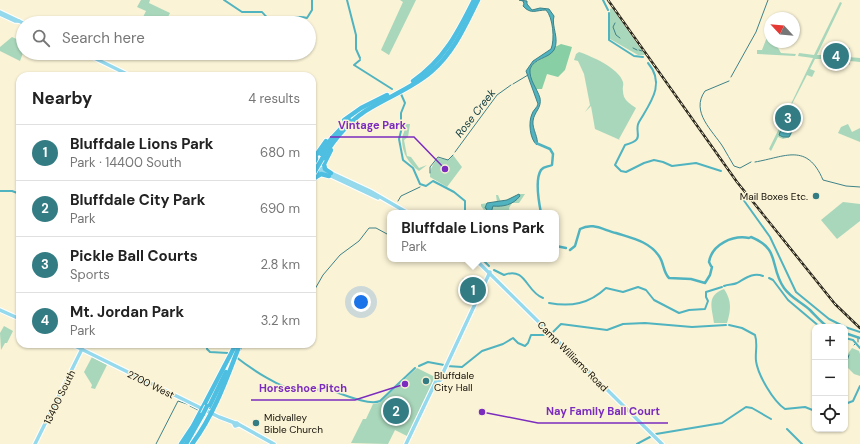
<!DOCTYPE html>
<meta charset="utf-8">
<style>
:root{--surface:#fff;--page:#f2f2f2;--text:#222;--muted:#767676;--line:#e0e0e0;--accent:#347c84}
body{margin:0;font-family:"DM Sans",sans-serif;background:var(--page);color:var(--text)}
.controls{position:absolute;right:12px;bottom:12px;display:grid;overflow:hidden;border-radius:8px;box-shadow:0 1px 3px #0004}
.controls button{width:36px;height:36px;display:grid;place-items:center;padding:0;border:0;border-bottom:1px solid var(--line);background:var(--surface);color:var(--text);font:20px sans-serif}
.compass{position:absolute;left:764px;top:12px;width:36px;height:36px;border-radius:50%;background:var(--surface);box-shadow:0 1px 3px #0004;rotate:296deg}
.you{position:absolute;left:361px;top:302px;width:14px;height:14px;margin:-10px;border:3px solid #fff;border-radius:50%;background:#1a73e8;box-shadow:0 0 0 6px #1a73e833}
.badge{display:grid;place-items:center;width:26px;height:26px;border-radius:50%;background:var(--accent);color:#fff;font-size:13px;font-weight:700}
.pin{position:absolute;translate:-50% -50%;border:2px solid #fff;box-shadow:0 1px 4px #0006}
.popup{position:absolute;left:387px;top:210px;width:172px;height:52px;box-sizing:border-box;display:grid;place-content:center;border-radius:8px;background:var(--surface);filter:drop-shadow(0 1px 3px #0005);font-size:13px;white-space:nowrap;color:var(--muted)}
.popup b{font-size:15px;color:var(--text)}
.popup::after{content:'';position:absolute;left:50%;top:100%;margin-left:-8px;border:8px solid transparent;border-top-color:var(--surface)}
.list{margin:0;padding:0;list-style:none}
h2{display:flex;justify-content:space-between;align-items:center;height:52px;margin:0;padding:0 16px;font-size:17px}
h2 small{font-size:13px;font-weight:400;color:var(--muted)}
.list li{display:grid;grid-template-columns:26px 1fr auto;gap:12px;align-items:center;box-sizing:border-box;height:56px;padding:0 16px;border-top:1px solid var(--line)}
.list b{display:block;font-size:15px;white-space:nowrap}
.list p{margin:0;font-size:13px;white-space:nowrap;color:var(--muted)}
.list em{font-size:13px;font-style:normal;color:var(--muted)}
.icon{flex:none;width:22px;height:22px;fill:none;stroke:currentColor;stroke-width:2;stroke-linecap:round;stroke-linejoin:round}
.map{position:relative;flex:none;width:860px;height:444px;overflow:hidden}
.search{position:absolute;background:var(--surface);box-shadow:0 1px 3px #0004;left:16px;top:16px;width:300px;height:44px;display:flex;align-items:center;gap:10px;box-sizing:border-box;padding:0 14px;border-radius:22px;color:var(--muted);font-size:15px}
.panel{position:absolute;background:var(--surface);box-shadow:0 1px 3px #0004;left:16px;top:72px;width:300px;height:276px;border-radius:12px}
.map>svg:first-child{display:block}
.green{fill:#a9d7bb}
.forest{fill:#88cfa5}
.water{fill:#50b3c0;stroke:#3e8288}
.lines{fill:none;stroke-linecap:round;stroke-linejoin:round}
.stream{stroke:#3e8288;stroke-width:1}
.canal{stroke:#50b3c0;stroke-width:2}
.river{stroke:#50b3c0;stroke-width:2.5}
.major-casing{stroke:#fff;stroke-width:5.5}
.highway-casing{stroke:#fff;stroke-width:6}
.major{stroke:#95d9ed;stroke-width:3.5}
.highway{stroke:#4ebfe1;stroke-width:4.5}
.rail-casing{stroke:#2b281d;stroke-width:2.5}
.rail{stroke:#faf3d6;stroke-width:1;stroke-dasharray:3;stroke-linecap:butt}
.highway-bridge-casing{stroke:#fff;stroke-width:6;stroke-linecap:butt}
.highway-bridge{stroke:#4ebfe1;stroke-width:4.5}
.poi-dot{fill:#347c84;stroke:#faf3d6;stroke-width:1.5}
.labels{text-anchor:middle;stroke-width:3;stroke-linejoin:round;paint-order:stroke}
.poi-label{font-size:10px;fill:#131007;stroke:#faf3d6;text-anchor:start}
.street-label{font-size:10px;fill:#131007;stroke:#faf3d6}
.water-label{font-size:11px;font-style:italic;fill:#0c3b40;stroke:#faf3d6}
.leader{fill:none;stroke:#7b2cbf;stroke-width:1.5}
.callout-dot{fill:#7b2cbf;stroke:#faf3d6;stroke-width:1.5}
.callout-label{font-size:11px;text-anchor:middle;font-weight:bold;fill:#7b2cbf;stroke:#faf3d6;stroke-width:3;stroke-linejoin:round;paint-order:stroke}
</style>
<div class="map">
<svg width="860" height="444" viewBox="0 0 860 444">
<rect width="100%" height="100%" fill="#faf3d6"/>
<g class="green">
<path d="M141,0H150L149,3L170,13L165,23H140L146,11L137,7Z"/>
<path d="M400,0H416L389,55L381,50L403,2Z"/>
<path d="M840,2L842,3L817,55H823L821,59H815L810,69L815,71L812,77L807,75L790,108H789L813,58L798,56L799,53L814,55Z"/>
<path d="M612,8L645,55H638L610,39V9Z"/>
<path d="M12,37L21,41L19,46L23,53L20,61L0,51V47Z"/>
<path d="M767,37L770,38V42H778L777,46L781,53L796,54L795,56L757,54V50H762Z"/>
<path d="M839,45L850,48L848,57L860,58V62L850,61V65L846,63L831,67L823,61L828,50Z"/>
<path d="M579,52C591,56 619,68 623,82C624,85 622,88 623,91C623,100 629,103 636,108L619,139L620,140L595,129L591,106L585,112L590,105L584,74L578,61L574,60L576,54Z"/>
<path d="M788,110L801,116L790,137L783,139L778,137L771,151L769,149Z"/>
<path d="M405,124H410L408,137L404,140L407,156L411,157L419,168L427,165L419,171C409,164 402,153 402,140C402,134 406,131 405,124Z"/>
<path d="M848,124L852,132L860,128V142L838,133L841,127Z"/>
<path d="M453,155L462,167L447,187L430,177C430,168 433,164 438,158L449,160Z"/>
<path d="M519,194H525L519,203H512L509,208L510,213H486L481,206V204L497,202L496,195H498L501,202Z"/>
<path d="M843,202L860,204V221L837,239L821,220Z"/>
<path d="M463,278L481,286L472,305L463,300L469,286L461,282Z"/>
<path d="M724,289C732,301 731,310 727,323H714C712,307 706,296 724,289Z"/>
<path d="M4,326L13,331L7,343H5L1,350L0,333Z"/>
<path d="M852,348L859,351L860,354V376L854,374L845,365V358Z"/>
<path d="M92,357L107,365L95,389L91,388L92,385L84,372Z"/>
<path d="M417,368L435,377L436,379L409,437L395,430L388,444L351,443L363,419H366L373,404L379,403Z"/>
</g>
<path class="forest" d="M561,44L572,47L565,70L558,77L547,74L542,89H535C517,57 547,65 555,47Z"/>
<g class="water">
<path d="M519,0L527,1V4L532,10L540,8L549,9L554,16C551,26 560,39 554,50C548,59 534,58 530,69C529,80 537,88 540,98C542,108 534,112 533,121C532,129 539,138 537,145C530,140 528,122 532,114C533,110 537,108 538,104L526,71L533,61L551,49C555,40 553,17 546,10C536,10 531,15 523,6L524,4L523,1Z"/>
<path d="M790,117L797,121L789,137H783L779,135L783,124L787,125Z"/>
<path d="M519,194L520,196C513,205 503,207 493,206L491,213L485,212L487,209L485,208L487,203L507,200Z"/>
</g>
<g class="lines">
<g class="stream">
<path d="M615,23L613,27L616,35L620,38"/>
<path d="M633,48L637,50"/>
<path d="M639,50L642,51"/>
<path d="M731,77L756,32L768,0"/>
<path d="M729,81L705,91C690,112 713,131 723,147C727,153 730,160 734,166L740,168L751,162"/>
<path d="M513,84L528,75"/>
<path d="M455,152L497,95L511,85"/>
<path d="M755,162C785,157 807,142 823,180L846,186L860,187"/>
<path d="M430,173V167L438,157L448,160L453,155"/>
<path d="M398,201L401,196L420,187"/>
<path d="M396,213V211"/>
<path d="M312,290L315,289L323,275L340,255L359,241L369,228H376L387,234L390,233"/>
<path d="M858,342V337"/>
<path d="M854,345L855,344"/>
<path d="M238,354L244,344"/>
<path d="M846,364L849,355"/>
<path d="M190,406L198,410"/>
<path d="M156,444L178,401L187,404"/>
</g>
<g class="canal">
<path d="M224,0L242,12H262C277,31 289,12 307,18L312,10V0"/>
<path d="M347,0L356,35V49L360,58"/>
<path d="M603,0L608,10"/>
<path d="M609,13V40L634,56L643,57"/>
<path d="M360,60L354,65L392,89"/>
<path d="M648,63C666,84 650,103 639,122C633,133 647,139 625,145L615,165L621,171L626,172L644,163L654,160L663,162L672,166L696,163L721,171"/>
<path d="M401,94L405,103L401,113V123"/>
<path d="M402,127L399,139L403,160L413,168L420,184L426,186L433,181L454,192L465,201V213"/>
<path d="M0,191H12L20,194"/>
<path d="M740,195L770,237L796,292L829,319L845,327"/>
<path d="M482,259L489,266"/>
<path d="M494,270L504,275C526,266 526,292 543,298"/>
<path d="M769,278L773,280L788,300L820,327"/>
<path d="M724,286C729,284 733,285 737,283C746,278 753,272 763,276"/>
<path d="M549,303C571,307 589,304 606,288L623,292L638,287L646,290L654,300L679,313L689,310L705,309L708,301L706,297V292L722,287"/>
<path d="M729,325L742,328L755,335C758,344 755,352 756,361C758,375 773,401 785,409L805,407L815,411"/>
<path d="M845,327L860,332"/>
<path d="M553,332L561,324L607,330L623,324L645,323L692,327L726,325"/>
<path d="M845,338L853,340L860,348"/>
<path d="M207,344V349L210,352L228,353"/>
<path d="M236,357C250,368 281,389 299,391C309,392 320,387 330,390C342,394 369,406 380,401L415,368"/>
<path d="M419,366L428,362L444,365"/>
<path d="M447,366L462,367L482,351L503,344L513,338L518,343L525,346L528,343L531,335H547"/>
<path d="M845,404L853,401L860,386"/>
<path d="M787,429L802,444"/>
<path d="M656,434L722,423L746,407L752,408L771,419"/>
<path d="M637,444L650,437"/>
</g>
<g class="river">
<path d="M536,143L550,149L553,154L552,165C548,167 544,166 541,170C535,179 539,203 541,213"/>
<path d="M556,246L566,248"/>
<path d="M570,250L575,246L580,229C593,222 603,230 616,233C631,238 649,241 659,256C664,263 663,272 669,278L691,279L705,283L710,275L712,267"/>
<path d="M711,266L709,262C712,244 733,235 749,238L751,237C781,249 769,266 784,288C791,298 801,302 810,310C816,316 821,322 828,327"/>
<path d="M845,333L860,338"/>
</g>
<defs>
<g id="major">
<path d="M0,12L23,23"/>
<path d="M0,14L15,21H19"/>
<path d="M84,53L131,76"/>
<path d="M312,164L370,191L408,213"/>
<path d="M312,167L378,198"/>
<path d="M475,259L662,444"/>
<path d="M0,310L20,319"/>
<path d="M71,344L219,417L235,423"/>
<circle cx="439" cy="378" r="2.5"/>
<path d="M441,377L490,272"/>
<path d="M237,423L238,425L235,426L234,424Z"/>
<path d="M238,424L274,444"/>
<path d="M35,444L82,349"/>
<path d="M406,444L437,379"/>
</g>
<g id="highway">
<path d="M413,81C444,60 458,32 474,0"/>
<path d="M344,120L361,108L387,95"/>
<path d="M321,154L331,139L349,120"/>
<path d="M322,159C335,138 350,119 372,107C392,95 414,87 432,71C454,52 465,26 478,0"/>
<path d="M312,161L326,141"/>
<path d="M331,173L325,169L324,164L331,150"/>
<path d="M316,177L321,174L329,176"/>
<path d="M312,183L317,173L316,158"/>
<path d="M209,407L226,372"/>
<path d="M181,444L193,426L236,344"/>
<path d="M186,444L203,414"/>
<path d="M192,444C214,415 227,378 240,344"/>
</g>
</defs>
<use href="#major" class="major-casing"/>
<use href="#highway" class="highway-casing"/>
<use href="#major" class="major"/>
<use href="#highway" class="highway"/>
<defs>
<path id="rail" d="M608,0L737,182L835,304L860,328"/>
</defs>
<use href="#rail" class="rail-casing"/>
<use href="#rail" class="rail"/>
<defs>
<g id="highway-bridge">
<path d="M312,176L322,159"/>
<path d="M203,414L207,406"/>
</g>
</defs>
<use href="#highway-bridge" class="highway-bridge-casing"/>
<use href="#highway-bridge" class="highway-bridge"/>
</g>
<g class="poi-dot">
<circle cx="816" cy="196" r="4"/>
<circle cx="426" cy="381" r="4"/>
<circle cx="256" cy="423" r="4"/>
</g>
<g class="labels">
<g class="poi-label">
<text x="808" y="200" text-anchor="end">Mail Boxes Etc.</text>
<text x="434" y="379">Bluffdale<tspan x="434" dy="12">City Hall</tspan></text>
<text x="264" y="421">Midvalley<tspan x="264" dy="12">Bible Church</tspan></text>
</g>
<g class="street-label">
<text transform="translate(573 356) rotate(45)" y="4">Camp Williams Road</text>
<text transform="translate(151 384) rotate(26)" y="4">2700 West</text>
<text transform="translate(59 397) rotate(-64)" y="4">13400 South</text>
</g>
<g class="water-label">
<text transform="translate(475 113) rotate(-52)" y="4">Rose Creek</text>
</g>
</g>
<path class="leader" d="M445 169L414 137H330M405 384L355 400H251M482 412L538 423H668"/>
<g class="callout-dot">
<circle cx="445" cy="169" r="4"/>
<circle cx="405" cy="384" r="4"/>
<circle cx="482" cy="412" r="4"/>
</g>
<g class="callout-label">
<text x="372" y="129">Vintage Park</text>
<text x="303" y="392">Horseshoe Pitch</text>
<text x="603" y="415">Nay Family Ball Court</text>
</g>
</svg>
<div class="controls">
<button>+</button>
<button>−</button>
<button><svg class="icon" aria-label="locate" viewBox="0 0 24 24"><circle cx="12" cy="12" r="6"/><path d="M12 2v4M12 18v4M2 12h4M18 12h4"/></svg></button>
</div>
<svg class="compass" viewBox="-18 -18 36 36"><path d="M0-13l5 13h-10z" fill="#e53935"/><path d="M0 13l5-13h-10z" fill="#767676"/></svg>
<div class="you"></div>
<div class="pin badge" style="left:473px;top:290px">1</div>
<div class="popup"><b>Bluffdale Lions Park</b>Park</div>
<div class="pin badge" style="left:396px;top:411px">2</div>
<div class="pin badge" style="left:788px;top:118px">3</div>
<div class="pin badge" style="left:836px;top:56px">4</div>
<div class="search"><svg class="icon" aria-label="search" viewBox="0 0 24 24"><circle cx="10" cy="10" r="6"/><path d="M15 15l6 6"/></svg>Search here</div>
<section class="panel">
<h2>Nearby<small>4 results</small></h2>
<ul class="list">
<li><span class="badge">1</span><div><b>Bluffdale Lions Park</b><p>Park · 14400 South</p></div><em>680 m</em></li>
<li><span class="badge">2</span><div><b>Bluffdale City Park</b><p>Park</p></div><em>690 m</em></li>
<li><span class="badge">3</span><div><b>Pickle Ball Courts</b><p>Sports</p></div><em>2.8 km</em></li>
<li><span class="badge">4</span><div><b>Mt. Jordan Park</b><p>Park</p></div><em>3.2 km</em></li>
</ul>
</section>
</div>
